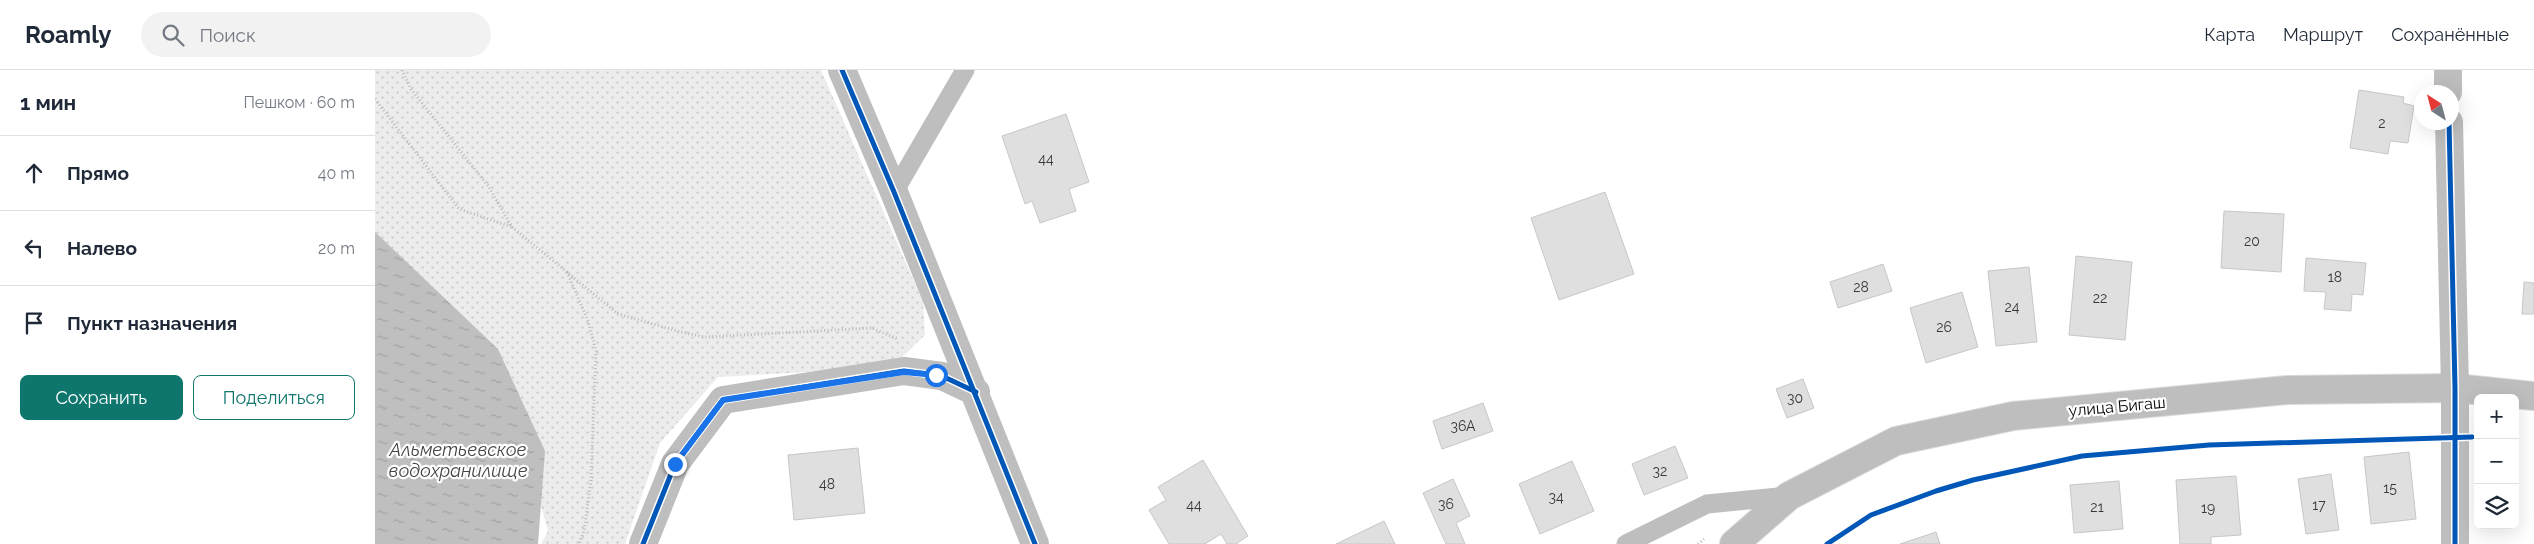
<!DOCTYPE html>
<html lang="ru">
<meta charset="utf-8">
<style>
:root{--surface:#fff;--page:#f2f2f3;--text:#1f2937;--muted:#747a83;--line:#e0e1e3;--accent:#0f766e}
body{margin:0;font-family:Raleway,sans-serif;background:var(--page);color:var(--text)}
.controls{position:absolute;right:15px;bottom:15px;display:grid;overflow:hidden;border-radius:8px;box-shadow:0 5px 20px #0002}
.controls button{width:45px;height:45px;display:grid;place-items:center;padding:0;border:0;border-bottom:1px solid var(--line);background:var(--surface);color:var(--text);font:25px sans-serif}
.compass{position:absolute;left:2039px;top:15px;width:45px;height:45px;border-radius:50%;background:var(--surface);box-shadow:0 5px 20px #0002;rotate:324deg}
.stop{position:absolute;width:15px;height:15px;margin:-11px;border:4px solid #1a73e8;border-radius:50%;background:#fff}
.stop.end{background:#1a73e8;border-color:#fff;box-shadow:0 1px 5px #0008}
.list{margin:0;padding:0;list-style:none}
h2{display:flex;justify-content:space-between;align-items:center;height:65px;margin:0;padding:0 20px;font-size:21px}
h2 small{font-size:16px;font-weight:400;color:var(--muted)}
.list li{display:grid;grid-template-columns:32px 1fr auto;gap:15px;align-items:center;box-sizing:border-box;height:75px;padding:0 20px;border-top:1px solid var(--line)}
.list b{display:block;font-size:19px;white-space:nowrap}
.list em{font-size:16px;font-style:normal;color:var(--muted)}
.actions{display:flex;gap:10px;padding:15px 20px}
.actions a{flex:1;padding:11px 0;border:1px solid var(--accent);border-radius:8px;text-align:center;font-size:18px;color:var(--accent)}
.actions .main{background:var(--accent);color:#fff}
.icon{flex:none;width:28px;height:28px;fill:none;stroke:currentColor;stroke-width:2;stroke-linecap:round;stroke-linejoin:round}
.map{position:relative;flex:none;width:2159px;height:474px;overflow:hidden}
header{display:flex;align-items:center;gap:30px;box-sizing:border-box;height:70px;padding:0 25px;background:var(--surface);border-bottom:1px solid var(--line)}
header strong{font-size:24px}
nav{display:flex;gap:28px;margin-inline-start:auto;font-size:18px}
.search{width:350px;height:45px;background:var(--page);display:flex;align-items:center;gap:12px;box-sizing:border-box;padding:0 18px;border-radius:28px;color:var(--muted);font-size:19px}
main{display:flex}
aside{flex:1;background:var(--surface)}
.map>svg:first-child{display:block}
.park{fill:url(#park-dots)}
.water{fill:url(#water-ripples)}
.building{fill:#dfdfdf;stroke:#c7c7c7}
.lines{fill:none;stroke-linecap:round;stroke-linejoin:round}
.primary-casing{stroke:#dbdbdb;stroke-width:30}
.path{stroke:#b9b9b9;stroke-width:3;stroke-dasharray:1 2.5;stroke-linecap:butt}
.service{stroke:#bebebe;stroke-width:19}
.minor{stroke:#bebebe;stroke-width:28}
.tertiary{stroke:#bebebe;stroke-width:28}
.primary{stroke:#bebebe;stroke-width:28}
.cycleway-casing{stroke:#fff;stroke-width:8}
.cycleway{stroke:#0057b8;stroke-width:5}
.route{stroke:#1a73e8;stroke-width:6}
.labels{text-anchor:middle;stroke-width:4.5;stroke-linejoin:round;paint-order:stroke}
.number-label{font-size:14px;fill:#383838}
.street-label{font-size:16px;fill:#000;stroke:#fff}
.water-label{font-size:18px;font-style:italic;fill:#444;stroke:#fff}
</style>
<header>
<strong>Roamly</strong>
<div class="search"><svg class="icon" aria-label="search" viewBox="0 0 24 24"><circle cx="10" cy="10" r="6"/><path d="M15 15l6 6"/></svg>Поиск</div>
<nav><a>Карта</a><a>Маршрут</a><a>Сохранённые</a></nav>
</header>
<main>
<aside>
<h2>1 мин<small>Пешком · 60 m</small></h2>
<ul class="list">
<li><svg class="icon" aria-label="ahead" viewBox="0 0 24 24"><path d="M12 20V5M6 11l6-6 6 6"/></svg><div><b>Прямо</b></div><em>40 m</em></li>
<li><svg class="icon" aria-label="left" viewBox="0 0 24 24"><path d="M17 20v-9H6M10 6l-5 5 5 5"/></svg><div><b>Налево</b></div><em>20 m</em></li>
<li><svg class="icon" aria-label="arrive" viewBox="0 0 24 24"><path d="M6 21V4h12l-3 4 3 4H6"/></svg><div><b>Пункт назначения</b></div></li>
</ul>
<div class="actions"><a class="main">Сохранить</a><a>Поделиться</a></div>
</aside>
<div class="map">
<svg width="2159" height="474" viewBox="0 0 2159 474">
<defs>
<pattern id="park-dots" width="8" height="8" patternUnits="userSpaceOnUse" patternTransform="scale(1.25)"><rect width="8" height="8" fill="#ececec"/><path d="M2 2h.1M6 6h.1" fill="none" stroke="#c9c9c9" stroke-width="1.8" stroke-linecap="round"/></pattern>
<pattern id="water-ripples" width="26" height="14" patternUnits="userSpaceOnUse" patternTransform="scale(1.25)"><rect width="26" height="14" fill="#bfbfbf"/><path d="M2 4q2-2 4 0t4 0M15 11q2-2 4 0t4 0" fill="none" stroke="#a2a2a2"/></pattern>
</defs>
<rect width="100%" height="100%" fill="#fff"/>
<path class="park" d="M0,0H446L548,232L550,265L524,290L432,302L343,307L285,373L250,474H166L173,461L148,370L0,190Z"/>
<path class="water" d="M0,162L123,279L170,381L163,474H0Z"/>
<g class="building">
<path d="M1984,20L2029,27L2028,33L2039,36L2033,73L2015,71L2013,84L1975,78Z"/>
<path d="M691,44L714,112L694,119L701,141L665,153L657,131L650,134L627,66Z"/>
<path d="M1230,122L1259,204L1184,230L1156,148Z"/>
<path d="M1849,141L1909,144L1906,202L1846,198Z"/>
<path d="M1701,186L1757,192L1750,270L1694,265Z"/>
<path d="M1931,188L1991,193L1988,225L1977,224L1976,241L1949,239L1951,222L1929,221Z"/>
<path d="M1508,194L1517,221L1463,238L1455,212Z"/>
<path d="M1654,197L1662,272L1621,276L1613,201Z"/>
<path d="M2149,212L2159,213V244H2147Z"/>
<path d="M1587,222L1603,277L1551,293L1535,238Z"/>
<path d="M1428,309L1439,338L1412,348L1401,319Z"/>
<path d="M1108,333L1118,361L1067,379L1058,351Z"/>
<path d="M1300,376L1313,408L1269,425L1257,394Z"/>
<path d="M483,378L490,443L419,450L413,385Z"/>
<path d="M2034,382L2041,449L1996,454L1989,387Z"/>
<path d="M828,390L873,466L861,474H852L846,464L830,474H794L774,440L791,430L783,417Z"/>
<path d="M1197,391L1219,441L1165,464L1144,414Z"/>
<path d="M1956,404L1964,460L1931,464L1923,409Z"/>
<path d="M1861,406L1866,465L1836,467V474H1805L1801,410Z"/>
<path d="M1078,409L1095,446L1081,453L1090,474H1071L1048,423Z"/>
<path d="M1744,411L1748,459L1699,463L1695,415Z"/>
<path d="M1009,451L1020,474H961Z"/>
<path d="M1561,462L1565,474H1525Z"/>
</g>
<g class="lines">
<defs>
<path id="primary" d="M1359,474L1414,426L1521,371L1638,346L1912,320L2080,318L2159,326"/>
</defs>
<use href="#primary" class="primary-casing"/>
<g class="path">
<path d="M27,0L36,19L114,117L137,157L243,244L306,262L330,267L497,258L523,269"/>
<path d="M0,29L84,139L137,157"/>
<path d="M192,202L213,251L221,281L216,411L209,461L204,474"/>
<path d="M1323,474L1329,469"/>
<path d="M1452,474L1496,445L1561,421L1598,410L1707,386L1834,375L2049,368"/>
</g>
<g class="service">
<path d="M519,122L590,0"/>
<path d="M1251,474L1332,434L1414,426"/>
</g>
<g class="minor">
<path d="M2073,0V22"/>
<path d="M2074,52L2080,318V474"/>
<path d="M268,474L300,394L348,330L529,301L567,306L601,322"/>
</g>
<path class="tertiary" d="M467,0L519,122L660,474"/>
<use href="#primary" class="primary"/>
<defs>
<g id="cycleway">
<path d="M467,0L519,122L660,474"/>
<path d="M2074,52L2080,318V474"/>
<path d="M268,474L300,394L348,330L529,301L567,306L601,322"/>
<path d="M1452,474L1496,445L1561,421L1598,410L1707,386L1834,375L2097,367"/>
</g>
</defs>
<use href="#cycleway" class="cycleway-casing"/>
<use href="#cycleway" class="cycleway"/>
</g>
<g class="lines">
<path class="route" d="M300,394L348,330L529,302L561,305"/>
</g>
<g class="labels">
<g class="number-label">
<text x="2007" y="58">2</text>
<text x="671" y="94">44</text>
<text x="1877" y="176">20</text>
<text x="1960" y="212">18</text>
<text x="1486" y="222">28</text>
<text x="1725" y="233">22</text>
<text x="1637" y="242">24</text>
<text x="1569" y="262">26</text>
<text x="1420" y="333">30</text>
<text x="1088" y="361">36А</text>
<text x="1285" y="406">32</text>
<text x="452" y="419">48</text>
<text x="2015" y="423">15</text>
<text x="1181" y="432">34</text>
<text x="1071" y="439">36</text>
<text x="819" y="440">44</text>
<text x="1944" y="440">17</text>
<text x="1722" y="442">21</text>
<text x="1833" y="443">19</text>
</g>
<g class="street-label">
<text transform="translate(1742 336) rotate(-5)" y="6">улица Бигаш</text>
</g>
<g class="water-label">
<text x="83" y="386">Альметьевское<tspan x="83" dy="21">водохранилище</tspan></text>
</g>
</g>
</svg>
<div class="controls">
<button>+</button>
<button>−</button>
<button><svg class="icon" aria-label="layers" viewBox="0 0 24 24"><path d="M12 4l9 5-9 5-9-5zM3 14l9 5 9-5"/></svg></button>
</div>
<svg class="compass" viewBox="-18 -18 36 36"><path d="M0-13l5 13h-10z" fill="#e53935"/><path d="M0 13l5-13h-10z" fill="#747a83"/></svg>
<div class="stop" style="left:561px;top:305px"></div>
<div class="stop end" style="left:300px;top:394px"></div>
</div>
</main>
